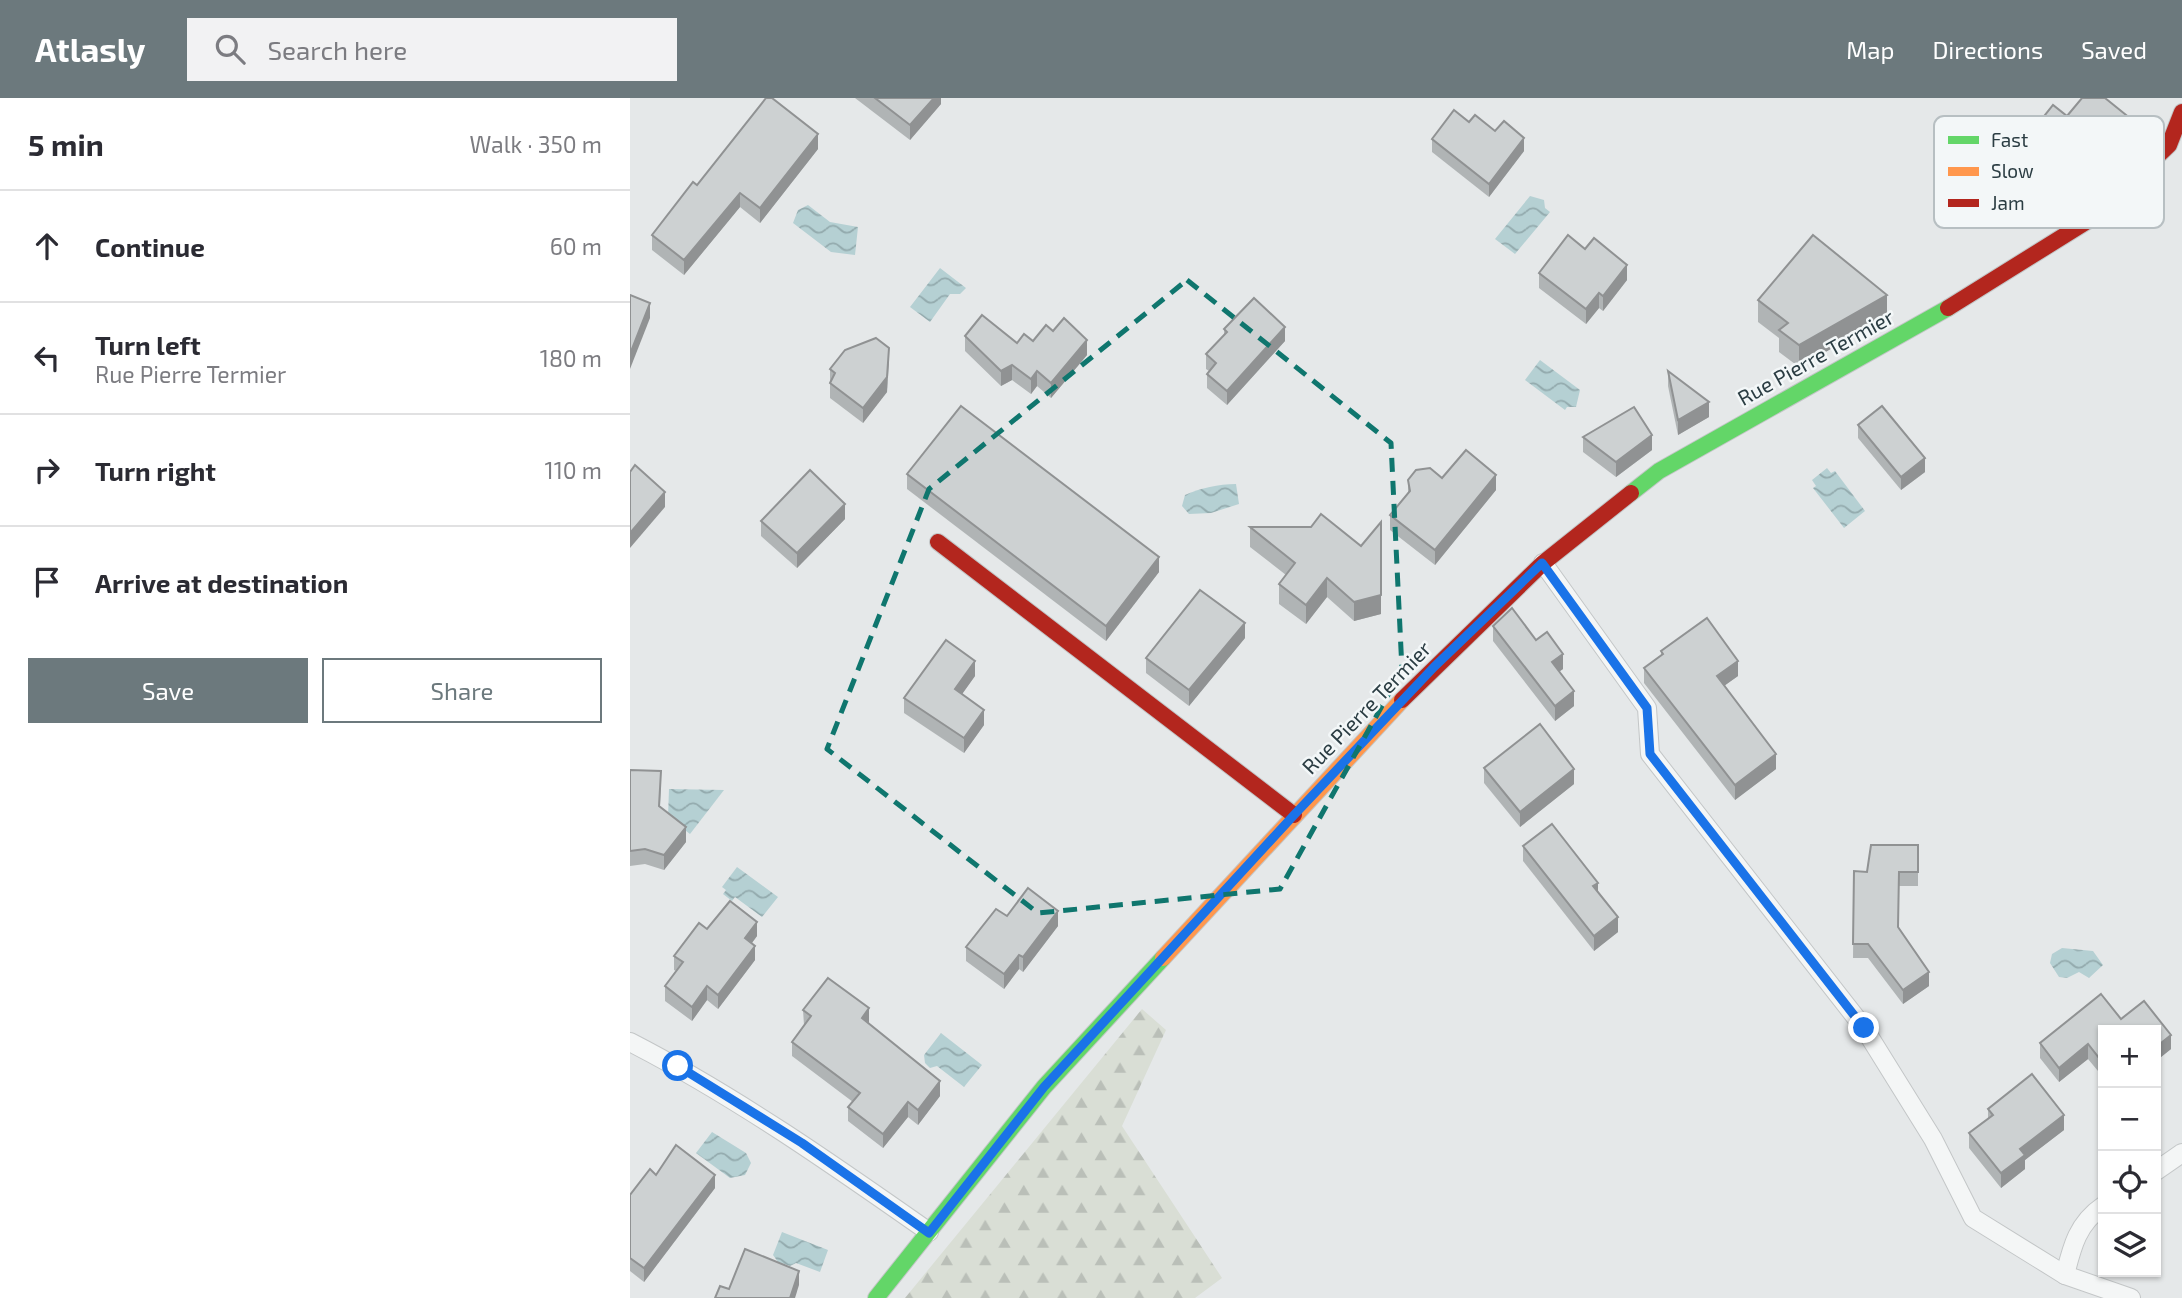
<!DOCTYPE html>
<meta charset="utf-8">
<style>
:root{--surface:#fff;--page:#f2f2f3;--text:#2b2b33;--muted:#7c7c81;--line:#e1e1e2;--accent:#6c797d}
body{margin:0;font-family:"Exo 2",sans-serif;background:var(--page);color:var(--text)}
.controls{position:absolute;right:21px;bottom:21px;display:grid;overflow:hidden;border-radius:0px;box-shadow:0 2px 5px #0004}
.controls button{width:63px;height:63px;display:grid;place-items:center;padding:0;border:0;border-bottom:2px solid var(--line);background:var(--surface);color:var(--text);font:35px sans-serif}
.stop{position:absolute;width:21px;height:21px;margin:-16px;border:5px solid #1a73e8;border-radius:50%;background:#fff}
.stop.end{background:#1a73e8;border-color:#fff;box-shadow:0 2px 7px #0008}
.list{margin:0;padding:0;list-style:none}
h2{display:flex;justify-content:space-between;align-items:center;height:91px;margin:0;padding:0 28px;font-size:30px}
h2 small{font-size:23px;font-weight:400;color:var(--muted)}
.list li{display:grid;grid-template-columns:46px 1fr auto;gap:21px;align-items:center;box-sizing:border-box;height:112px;padding:0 28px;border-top:2px solid var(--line)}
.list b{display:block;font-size:26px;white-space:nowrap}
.list p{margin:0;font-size:23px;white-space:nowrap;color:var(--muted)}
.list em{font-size:23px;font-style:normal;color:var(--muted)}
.actions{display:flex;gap:14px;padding:21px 28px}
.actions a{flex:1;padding:16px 0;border:2px solid var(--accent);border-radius:0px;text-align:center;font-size:24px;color:var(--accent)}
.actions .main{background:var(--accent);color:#fff}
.icon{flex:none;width:38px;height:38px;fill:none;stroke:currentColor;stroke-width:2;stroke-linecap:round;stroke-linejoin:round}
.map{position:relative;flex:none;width:1552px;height:1200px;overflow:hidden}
header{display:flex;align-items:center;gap:42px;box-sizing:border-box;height:98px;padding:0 35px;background:var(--accent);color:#fff}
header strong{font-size:33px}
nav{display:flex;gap:38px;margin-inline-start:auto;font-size:24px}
.search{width:490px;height:63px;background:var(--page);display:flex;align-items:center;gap:18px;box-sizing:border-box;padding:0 24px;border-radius:0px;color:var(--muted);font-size:26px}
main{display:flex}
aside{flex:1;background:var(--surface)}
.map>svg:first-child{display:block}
.forest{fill:url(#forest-firs)}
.water{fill:url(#water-waves)}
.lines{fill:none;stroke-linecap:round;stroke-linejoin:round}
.lane-casing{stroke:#c3c6c7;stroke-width:20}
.fast-casing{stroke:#c3c6c7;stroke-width:18}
.slow-casing{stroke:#c3c6c7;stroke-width:18}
.jam-casing{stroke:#c3c6c7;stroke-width:18}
.lane{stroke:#f4f6f6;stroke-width:18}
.fast{stroke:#63d668;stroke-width:16}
.slow{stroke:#ff974d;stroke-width:16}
.jam{stroke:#b3261e;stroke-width:16}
.wall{fill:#b0b4b5}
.shaded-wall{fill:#909293}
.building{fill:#cdd1d2;stroke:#909293;stroke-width:2}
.route{stroke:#1a73e8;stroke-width:9}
.marked{fill:none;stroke:#0f766e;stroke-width:5;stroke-dasharray:14 9;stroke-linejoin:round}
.labels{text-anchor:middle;stroke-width:5;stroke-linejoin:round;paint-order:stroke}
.street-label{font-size:21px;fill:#2b3d43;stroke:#f3f7f8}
.key{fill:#f3f7f8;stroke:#b7bfc2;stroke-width:2}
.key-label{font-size:19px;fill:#2b3d43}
</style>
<header>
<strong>Atlasly</strong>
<div class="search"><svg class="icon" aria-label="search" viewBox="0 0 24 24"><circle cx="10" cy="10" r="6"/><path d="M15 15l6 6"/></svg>Search here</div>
<nav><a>Map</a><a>Directions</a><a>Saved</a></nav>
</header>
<main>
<aside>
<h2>5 min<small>Walk · 350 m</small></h2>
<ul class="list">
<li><svg class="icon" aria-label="ahead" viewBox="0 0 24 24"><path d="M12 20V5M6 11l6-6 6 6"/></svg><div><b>Continue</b></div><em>60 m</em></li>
<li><svg class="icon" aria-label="left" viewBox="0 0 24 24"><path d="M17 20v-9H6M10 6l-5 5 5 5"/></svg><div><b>Turn left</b><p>Rue Pierre Termier</p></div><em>180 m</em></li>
<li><svg class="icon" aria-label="right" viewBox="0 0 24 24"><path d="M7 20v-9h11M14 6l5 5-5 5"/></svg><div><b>Turn right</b></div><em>110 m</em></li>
<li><svg class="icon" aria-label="arrive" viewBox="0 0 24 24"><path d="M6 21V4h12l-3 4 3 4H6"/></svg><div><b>Arrive at destination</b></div></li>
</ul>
<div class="actions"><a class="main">Save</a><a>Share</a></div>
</aside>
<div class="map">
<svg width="1552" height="1200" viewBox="0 0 1552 1200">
<defs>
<pattern id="forest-firs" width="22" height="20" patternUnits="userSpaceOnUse" patternTransform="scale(1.75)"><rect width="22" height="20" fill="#d9ded5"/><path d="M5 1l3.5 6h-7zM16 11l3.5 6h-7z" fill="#babfb8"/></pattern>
<pattern id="water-waves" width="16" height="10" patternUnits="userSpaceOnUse" patternTransform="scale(1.75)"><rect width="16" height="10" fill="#b5d0d3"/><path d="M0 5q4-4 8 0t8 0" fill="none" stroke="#93aaad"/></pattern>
</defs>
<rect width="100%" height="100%" fill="#e5e8e9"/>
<path class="forest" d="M512,911L536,932L492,1028L592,1180L565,1200H275Z"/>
<g class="water">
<path d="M900,98L914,102L915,110L920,114L885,156L865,141Z"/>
<path d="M178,107L200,124L228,129L225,157L201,154L163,125L168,112Z"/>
<path d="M310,170L336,190L330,196H320L300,224L280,209Z"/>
<path d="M910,262L950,292L946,309H937L935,312L895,282Z"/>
<path d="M1197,370L1201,375L1205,373L1235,413L1214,430L1183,390L1186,388L1182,382Z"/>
<path d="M606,386L609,406L581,415L559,416L552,408L555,397C571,390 588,386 606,386Z"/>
<path d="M39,691L94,692L60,736L38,719Z"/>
<path d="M107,769L148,799L132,819L105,799L102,803L93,796L96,792L92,789Z"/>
<path d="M1432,850L1463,853L1473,867L1459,880L1449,874L1437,880L1429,879L1420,865L1422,856Z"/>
<path d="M311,935L352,967L334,989L307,968L300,970L295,965L294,957Z"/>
<path d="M82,1034L116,1055L121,1065L115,1077L100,1080L66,1055Z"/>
<path d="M152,1134L198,1152L190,1174L166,1165L160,1168L148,1164L143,1157Z"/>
</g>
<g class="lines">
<defs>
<g id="lane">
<path d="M913,465L1017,610L1020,656L1234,930L1303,1041L1343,1120L1435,1177"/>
<path d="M0,944C105,998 202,1066 299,1134"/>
<path d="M1526,1073L1552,1055"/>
<path d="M1473,1108C1448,1125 1442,1148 1435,1177L1501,1200"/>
</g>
<g id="fast">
<path d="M1001,395L1029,373L1318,210"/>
<path d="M246,1200L414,989L533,860"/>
</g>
<path id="slow" d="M533,860L772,602"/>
<g id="jam">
<path d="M1318,210L1464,119L1539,47L1552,14"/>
<path d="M308,444L664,717"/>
<path d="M772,602L913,465L1001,395"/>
</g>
</defs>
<use href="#lane" class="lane-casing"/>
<use href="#fast" class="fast-casing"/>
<use href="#slow" class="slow-casing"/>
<use href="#jam" class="jam-casing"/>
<use href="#lane" class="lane"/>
<use href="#fast" class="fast"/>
<use href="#slow" class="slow"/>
<use href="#jam" class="jam"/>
</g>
<g class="wall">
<path d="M225,0H311V6L280,42Z"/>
<path d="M1437,18L1506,40L1435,101L1411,83V68L1415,62L1400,51V36Z"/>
<path d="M839,24L865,33L894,53L859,99L802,54V41Z"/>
<path d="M188,51L130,125L110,109L54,177L22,152V137L67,87Z"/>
<path d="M955,151L997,182L973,213L969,210L956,226L909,190V175Z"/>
<path d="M1128,202L1257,219L1169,269L1149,254V240L1128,224Z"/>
<path d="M594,231L655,243L597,307L577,290V276L579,273L576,271V256L594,237Z"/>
<path d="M423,233L457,257L421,300L407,288L401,296L382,282L371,288L335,253V238L387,245L403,243Z"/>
<path d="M259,265L257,294L233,325L200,300V271Z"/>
<path d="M1038,273L1079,319L1048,337L1038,288Z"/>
<path d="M1228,327L1295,374L1271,392L1228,340Z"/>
<path d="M953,339L1022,352L986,379L953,354Z"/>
<path d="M277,376L529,474L476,543L277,391Z"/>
<path d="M812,380L866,392L805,467L760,432V417L778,395V382Z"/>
<path d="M215,421L167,470L131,438V423Z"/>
<path d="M620,429L751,516L724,523L697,499L676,526L649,506V486L656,477L620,449Z"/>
<path d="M863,528L906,542L933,571L929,573L944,608L925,623L863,543Z"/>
<path d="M615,540L559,608L516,575V560Z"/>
<path d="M1031,553L1108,578L1095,587L1146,671L1105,702L1014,585V570L1031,557Z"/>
<path d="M345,578L332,596L354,627L334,655L274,615V600Z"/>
<path d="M854,670L944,686L890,729L854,685Z"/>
<path d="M0,672L31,688L30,708L56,744L34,772L15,766L0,768Z"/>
<path d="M1288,747V788H1269L1268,830L1299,888L1273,906L1238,860H1223L1224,773L1237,774Z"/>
<path d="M893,748L968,794L988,834L964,853L893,763Z"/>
<path d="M377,818L428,828L393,874L389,871L374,891L336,863V849Z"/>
<path d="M77,831L127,838L122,845L125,862L88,911L77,902L62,923L35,903V888L46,873L44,872V858Z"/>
<path d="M1471,896L1491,921L1514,903L1541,937V951L1526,963V932H1473V979L1458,961L1429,984L1410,960V945Z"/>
<path d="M173,912L239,925L310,998L288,1027L278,1019L253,1050L218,1023V1009L223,1004L162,958V944L174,927Z"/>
<path d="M1358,1011L1434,1032L1395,1062V1071L1371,1090L1339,1050V1035L1358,1021Z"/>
<path d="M26,1077L85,1090L14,1184L0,1173V1097Z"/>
</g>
<g class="shaded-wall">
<path d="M304,0H311V6L280,42V27Z"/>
<path d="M1506,25V40L1435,101V86Z"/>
<path d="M188,36V51L130,125V110Z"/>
<path d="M894,40V53L859,99V86Z"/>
<path d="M110,95V109L54,177V162Z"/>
<path d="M997,167V182L973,213V198Z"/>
<path d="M969,195V210L956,226V211Z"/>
<path d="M1257,197V219L1169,269V247Z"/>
<path d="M20,205V220L0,271V256Z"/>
<path d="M655,229V243L597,307V293Z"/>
<path d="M457,242V257L421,300V285Z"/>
<path d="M259,250L257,294L233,325V310Z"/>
<path d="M382,267V282L371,288V273Z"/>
<path d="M407,273V288L401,296V281Z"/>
<path d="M1079,304V319L1048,337V322Z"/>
<path d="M1022,337V352L986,379V364Z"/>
<path d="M1295,360V374L1271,392V379Z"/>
<path d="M866,377V392L805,467V452Z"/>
<path d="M35,394V409L0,450V435Z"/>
<path d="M215,406V421L167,470V455Z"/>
<path d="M529,459V474L476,543V528Z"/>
<path d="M697,480V499L676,526V507Z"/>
<path d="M751,497V516L724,523V504Z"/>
<path d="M615,525V540L559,608V592Z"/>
<path d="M933,556V571L922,579V564Z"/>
<path d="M345,563V578L325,606V591Z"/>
<path d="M1108,563V578L1087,593V578Z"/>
<path d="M944,593V608L925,623V608Z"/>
<path d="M354,612V627L334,655V640Z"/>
<path d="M1146,656V671L1105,702V687Z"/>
<path d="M944,671V686L890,729V714Z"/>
<path d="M56,729V744L34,772V757Z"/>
<path d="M968,785V800L963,788Z"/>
<path d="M428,813V828L393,874V859Z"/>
<path d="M988,819V834L964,853V838Z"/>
<path d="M127,824V838L115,854V840Z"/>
<path d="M125,848V862L88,911V897Z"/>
<path d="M389,857V871L374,891V876Z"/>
<path d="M1299,874V888L1273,906V892Z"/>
<path d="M77,888V902L62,923V909Z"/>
<path d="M239,910V925L232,920Z"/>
<path d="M1541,937V951L1526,963V949Z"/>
<path d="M1458,946V961L1429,984V970Z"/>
<path d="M310,983V998L288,1027V1012Z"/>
<path d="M278,1004V1019L253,1050V1036Z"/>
<path d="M1434,1017V1032L1395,1062V1071L1371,1090V1075L1390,1051Z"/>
<path d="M85,1077V1090L14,1184V1170Z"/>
<path d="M169,1173V1187L165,1200H160Z"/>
</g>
<g class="building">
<path d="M136,0H142L188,36L130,110L110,95L54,162L22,137L63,84L67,87Z"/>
<path d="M245,0H304L280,27Z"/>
<path d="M1452,0H1475L1506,25L1435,86L1411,68L1423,53L1400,36L1423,7L1437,18Z"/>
<path d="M824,12L839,24L845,17L865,33L874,23L894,40L859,86L802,41Z"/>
<path d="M938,137L955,151L964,140L997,167L973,198L969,195L956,211L909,175Z"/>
<path d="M1183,137L1257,197L1169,247L1149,232L1158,225L1128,202Z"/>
<path d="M0,197L20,205L0,256Z"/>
<path d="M624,200L655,229L597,293L577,276L586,265L576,256L597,234L594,231Z"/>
<path d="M352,217L387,245L394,236L403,243L416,227L423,233L434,220L457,242L421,285L407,273L401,281L382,267L371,273L335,238Z"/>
<path d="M246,240L259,250L257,279L233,310L200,285L205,275L200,271L215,252Z"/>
<path d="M1038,273L1079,304L1048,322Z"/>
<path d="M331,308L529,459L476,528L277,376Z"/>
<path d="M1252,308L1295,360L1271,379L1228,327Z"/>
<path d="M1004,309L1022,337L986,364L953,339Z"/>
<path d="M836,352L866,377L805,452L760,417L780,393L778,382L786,372L800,370L812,380Z"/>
<path d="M5,367L35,394L0,435V374Z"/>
<path d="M180,372L215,406L167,455L131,423Z"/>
<path d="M691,416L731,448L751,424V497L724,504L697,480L676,507L649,486L665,465L620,429H681Z"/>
<path d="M570,492L615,525L559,592L516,560Z"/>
<path d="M882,510L906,542L917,534L933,556L922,564L944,593L925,608L863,528Z"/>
<path d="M1077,520L1108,563L1087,578L1146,656L1105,687L1014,570L1033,556L1031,553Z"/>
<path d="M316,542L345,563L325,591L354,612L334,640L274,600Z"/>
<path d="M910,626L944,671L890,714L854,670Z"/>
<path d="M0,672L31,673L29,708L56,729L34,757L15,751L0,753Z"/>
<path d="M922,726L968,785L963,788L988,819L964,838L893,748Z"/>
<path d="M1241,747H1288V774H1269L1268,829L1299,874L1273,892L1238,846H1223L1224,773L1237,774Z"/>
<path d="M398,790L428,813L393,859L389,857L374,876L336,849L366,811L377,818Z"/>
<path d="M100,803L127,824L115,840L125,848L88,897L77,888L62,909L35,888L53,864L44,858L69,825L77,831Z"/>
<path d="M198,880L239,910L232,920L310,983L288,1012L278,1004L253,1036L218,1009L230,995L162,944L181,918L173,912Z"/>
<path d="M1471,896L1491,921L1514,903L1541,937L1526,949V932H1473V965L1458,946L1429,970L1410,945Z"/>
<path d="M1402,976L1434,1017L1390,1051L1395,1057L1371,1075L1339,1035L1363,1017L1358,1011Z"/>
<path d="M46,1047L85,1077L14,1170L0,1160V1097L20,1071L26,1077Z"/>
<path d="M115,1151L169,1173L160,1200H85L90,1188L99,1191Z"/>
</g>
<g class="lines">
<path class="route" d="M48,968L172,1045L299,1135L414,989L664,717L804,569L912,465L1017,610L1020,656L1234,930"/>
</g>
<path class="marked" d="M557,182L761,345L772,572L650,791L408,815L197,651L299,391Z"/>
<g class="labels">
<g class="street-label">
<text transform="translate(1186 260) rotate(-29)" y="7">Rue Pierre Termier</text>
<text transform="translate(737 610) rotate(-46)" y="7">Rue Pierre Termier</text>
</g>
</g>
<rect x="1304" y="18" width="230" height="112" rx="10" class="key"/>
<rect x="1318" y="38" width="31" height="8" fill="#63d668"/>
<rect x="1318" y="69" width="31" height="9" fill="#ff974d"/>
<rect x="1318" y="101" width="31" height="8" fill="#b3261e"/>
<g class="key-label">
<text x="1361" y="49">Fast</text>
<text x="1361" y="80">Slow</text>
<text x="1361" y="112">Jam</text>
</g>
</svg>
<div class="controls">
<button>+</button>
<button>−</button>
<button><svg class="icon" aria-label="locate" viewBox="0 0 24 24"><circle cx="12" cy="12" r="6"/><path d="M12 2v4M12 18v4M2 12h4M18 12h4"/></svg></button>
<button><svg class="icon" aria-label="layers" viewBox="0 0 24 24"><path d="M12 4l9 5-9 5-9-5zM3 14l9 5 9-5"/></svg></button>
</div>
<div class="stop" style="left:48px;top:968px"></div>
<div class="stop end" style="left:1234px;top:930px"></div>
</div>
</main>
